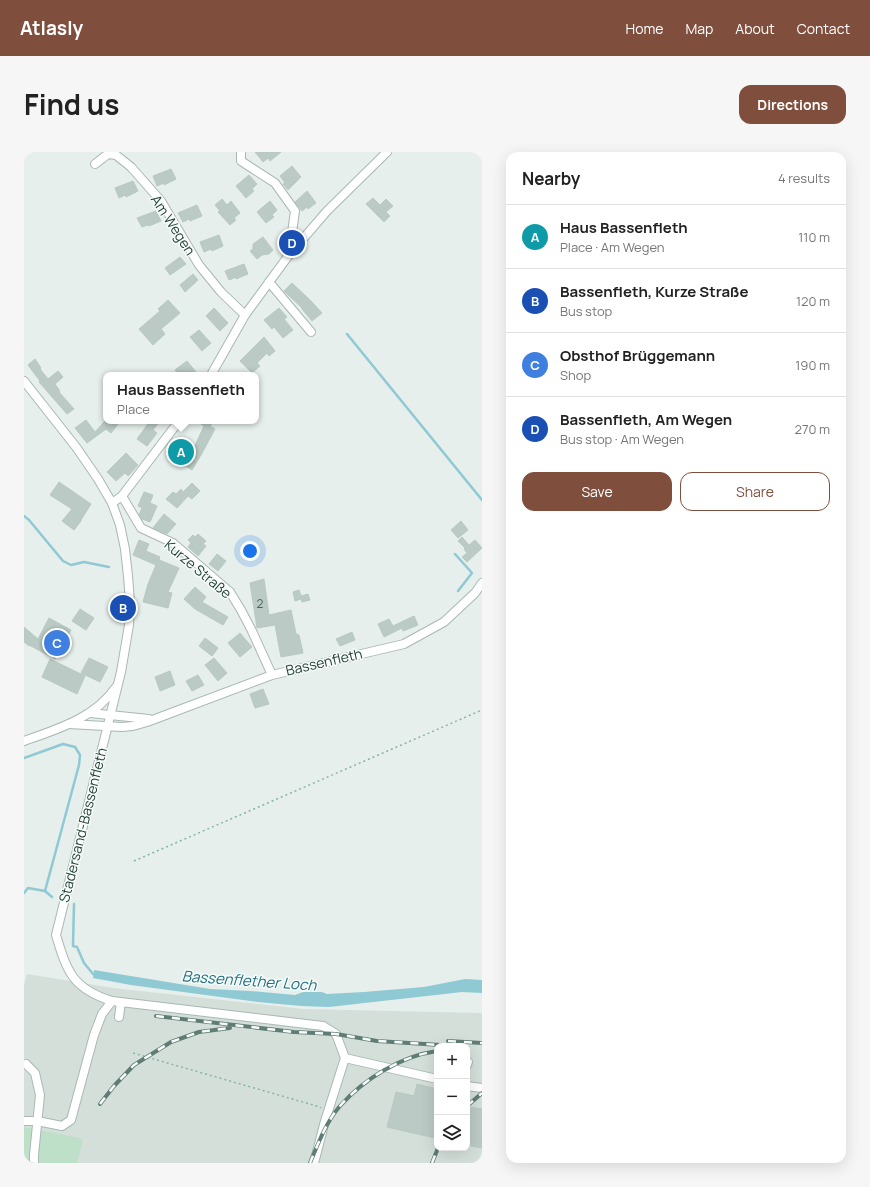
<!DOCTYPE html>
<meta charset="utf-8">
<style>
:root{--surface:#fff;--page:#f6f6f6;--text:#222;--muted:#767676;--line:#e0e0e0;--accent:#804e3d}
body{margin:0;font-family:Manrope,sans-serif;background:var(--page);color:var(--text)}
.controls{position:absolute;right:12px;bottom:12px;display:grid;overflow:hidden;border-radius:8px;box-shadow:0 4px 16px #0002}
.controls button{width:36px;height:36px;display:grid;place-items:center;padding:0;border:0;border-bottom:1px solid var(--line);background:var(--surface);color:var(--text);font:20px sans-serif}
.you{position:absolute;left:226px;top:399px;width:14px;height:14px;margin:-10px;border:3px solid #fff;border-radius:50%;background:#1a73e8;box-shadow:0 0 0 6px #1a73e833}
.badge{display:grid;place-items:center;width:26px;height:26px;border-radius:50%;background:var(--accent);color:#fff;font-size:13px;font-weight:700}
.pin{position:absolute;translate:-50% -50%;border:2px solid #fff;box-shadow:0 1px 4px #0006}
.popup{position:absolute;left:79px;top:220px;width:156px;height:52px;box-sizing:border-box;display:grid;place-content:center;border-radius:8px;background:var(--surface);filter:drop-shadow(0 1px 3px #0005);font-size:13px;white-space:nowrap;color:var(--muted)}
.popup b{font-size:15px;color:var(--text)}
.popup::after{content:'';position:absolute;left:50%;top:100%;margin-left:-8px;border:8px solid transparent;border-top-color:var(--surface)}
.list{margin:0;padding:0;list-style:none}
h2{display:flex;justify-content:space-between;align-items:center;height:52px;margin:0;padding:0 16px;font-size:17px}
h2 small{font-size:13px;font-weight:400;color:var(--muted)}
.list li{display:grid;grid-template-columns:26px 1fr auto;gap:12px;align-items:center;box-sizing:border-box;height:64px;padding:0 16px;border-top:1px solid var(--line)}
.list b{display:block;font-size:15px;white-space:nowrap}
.list p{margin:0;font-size:13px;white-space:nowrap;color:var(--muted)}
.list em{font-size:13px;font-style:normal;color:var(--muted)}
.actions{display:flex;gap:8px;padding:12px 16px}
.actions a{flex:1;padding:9px 0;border:1px solid var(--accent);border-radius:12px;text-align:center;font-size:14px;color:var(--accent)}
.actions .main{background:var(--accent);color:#fff}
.icon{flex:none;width:22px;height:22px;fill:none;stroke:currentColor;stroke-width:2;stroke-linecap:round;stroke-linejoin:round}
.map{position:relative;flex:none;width:458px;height:1011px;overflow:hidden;border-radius:12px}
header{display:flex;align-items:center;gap:24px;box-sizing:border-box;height:56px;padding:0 20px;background:var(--accent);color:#fff}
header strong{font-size:19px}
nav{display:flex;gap:22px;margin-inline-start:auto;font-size:14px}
.intro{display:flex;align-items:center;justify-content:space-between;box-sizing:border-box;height:96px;padding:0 24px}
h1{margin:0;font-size:28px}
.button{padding:10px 18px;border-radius:12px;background:var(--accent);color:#fff;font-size:14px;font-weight:700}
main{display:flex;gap:24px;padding:0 24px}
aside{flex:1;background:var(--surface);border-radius:12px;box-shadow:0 4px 16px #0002}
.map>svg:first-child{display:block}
.built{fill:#d4dfda;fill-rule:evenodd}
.green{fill:#bfe0c8}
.water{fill:#8ec9d4}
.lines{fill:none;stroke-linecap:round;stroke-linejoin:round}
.stream{stroke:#8ec9d4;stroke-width:2.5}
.building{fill:#bbcac4;stroke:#b8c9c2}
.minor-casing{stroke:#a8b8b2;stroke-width:10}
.path{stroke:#86b3a5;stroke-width:1.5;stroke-dasharray:2 3;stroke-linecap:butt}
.minor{stroke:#fff;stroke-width:8}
.rail-casing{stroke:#5f7d75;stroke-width:4}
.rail{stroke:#f7fbf9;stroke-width:2.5;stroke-dasharray:8;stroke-linecap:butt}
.labels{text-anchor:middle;stroke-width:3;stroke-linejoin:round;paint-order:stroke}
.number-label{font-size:12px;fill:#4a645c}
.street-label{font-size:14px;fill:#24423a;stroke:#f7fbf9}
.water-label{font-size:15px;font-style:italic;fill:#1c6f80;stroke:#f7fbf9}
</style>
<header>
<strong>Atlasly</strong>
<nav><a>Home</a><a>Map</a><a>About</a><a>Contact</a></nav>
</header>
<div class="intro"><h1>Find us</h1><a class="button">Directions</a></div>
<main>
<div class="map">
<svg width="458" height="1011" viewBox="0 0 458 1011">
<rect width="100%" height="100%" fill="#e6efeb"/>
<path class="built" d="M3,822L89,836L279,857L458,861V1011H0V833ZM413,894H443V996H413Z"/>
<path class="green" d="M0,975L56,986L59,989L53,1011H0Z"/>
<path class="water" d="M70,818L186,837L226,839L271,843L279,840H298L303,842L340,840L400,835L441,827L458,828V841L438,840L305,855L277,854L234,850L107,833L69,826Z"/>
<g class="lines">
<g class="stream">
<path d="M323,182L458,348"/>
<path d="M0,364L5,368L39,409L47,413L60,410L85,415"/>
<path d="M431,402L448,421L434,439"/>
<path d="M0,606L39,592L51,595L56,603L55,613L21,739L4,736L0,741"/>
<path d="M21,739L28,745"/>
<path d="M50,752L49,794L53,795L60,811L69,822H72"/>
</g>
</g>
<g class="building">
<path d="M231,0H257L246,9L244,6L239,10Z"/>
<path d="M268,14L277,25L264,38L259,32L261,31L256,24Z"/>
<path d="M147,17L152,27L140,33V31L133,34L129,24Z"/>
<path d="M225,23L233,32L228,37L230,39L222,46L212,34Z"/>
<path d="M109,29L114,39L102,45L101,43L95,46L91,36Z"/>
<path d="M283,39L292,51L284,57L283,55L278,59L271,50Z"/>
<path d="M349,46L356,53L362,47L369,54L362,60L366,64L360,70L342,52Z"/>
<path d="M198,47L203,53L207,49L216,61L210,66L212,68L206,73L194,60L196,59L191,53Z"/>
<path d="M246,49L253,58L248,63L250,65L242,71L233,60Z"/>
<path d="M173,53L178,64L166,69L165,67L159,70L154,61Z"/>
<path d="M132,59L137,69L125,74L124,73L118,75L113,66Z"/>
<path d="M195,83L199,94L188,99L187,97L180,100L176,90Z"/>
<path d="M239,85L249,98L245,102L238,103L233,107L226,99L229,97V92Z"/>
<path d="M156,105L162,112L146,123L141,116Z"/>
<path d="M220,112L224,122L212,127V125L205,128L201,119Z"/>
<path d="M169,122L174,128L161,140L156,133Z"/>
<path d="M268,131L287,149L298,161L288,169L278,157V156L260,139Z"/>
<path d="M144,148L156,161L137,177L141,182L129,193L115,177L136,159L134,157Z"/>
<path d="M190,156L204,171L196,179L182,164Z"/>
<path d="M255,156L263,165L260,167L269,178L259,186L250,175L248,177L240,168Z"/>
<path d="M175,178L187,191L178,199L166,185Z"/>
<path d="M240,185L251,199L245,204L243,201L233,211L236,214L228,221L216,209Z"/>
<path d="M11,207L17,216L16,217L24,227L34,219L39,225L31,232L36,239L35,240L50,257L43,262L15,230L16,229L4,213Z"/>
<path d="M163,209L172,220L168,223H155L151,218Z"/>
<path d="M62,268L71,280L81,269H90L94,272L87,281L82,277L63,291L51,276Z"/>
<path d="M126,269H136L129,278L133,281L123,294L113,287Z"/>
<path d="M173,269H190L186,274L191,277L177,303L168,318L148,305L158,291L169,298L180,274Z"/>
<path d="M102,301L114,313L104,324L101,321L92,329L83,320Z"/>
<path d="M35,330L67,352L57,368V369L50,378L38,369L48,357L26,343Z"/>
<path d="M168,331L176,339L168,347L164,344L153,356L142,347L149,340L152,342L157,337L159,340Z"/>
<path d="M120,340L129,343L126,351L133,354L126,370L118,367L115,363L118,356L114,354Z"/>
<path d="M140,362L152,372L143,382L129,376Z"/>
<path d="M437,369L444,378L434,386L427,378Z"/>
<path d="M174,382L182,389L179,392L182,394L174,404L164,395L167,391L164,388L169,383L171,385Z"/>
<path d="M438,385L445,393L451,388L458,396L443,410L438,405L443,401L440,397L441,396L434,389Z"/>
<path d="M115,388L125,392L122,399L136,405L135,408L155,416L144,440L148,441L144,456L119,450L124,432L132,413L109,403Z"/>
<path d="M193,402L202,409L194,419L185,412Z"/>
<path d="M240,427L245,463L267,458L272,482L275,483L279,501L257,505L251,473L233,476L226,431Z"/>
<path d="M171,435L182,445L178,450L204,465L199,473L171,457L160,447Z"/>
<path d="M275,438L277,444L284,442L286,448L278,450L277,447L271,449L269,440Z"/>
<path d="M56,457L70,466L62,478L48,469Z"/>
<path d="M390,464L394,473L379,479L378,476L360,485L354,472L365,467L369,474Z"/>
<path d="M25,466L47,478L31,507L5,493V494L0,490V475L14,487Z"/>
<path d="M328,480L331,488L316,494L312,487Z"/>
<path d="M216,481L228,495L216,505L204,491Z"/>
<path d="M181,486L194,496L188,504L175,494Z"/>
<path d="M65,506L84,515L76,530L57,521Z"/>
<path d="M190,506L203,521L194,529L181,513Z"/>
<path d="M26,507L61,524L53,542L18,525Z"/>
<path d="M146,519L151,533L136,539L131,525Z"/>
<path d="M174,523L180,533L168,539L162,529Z"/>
<path d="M239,537L245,552L231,556L226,542Z"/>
<path d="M393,932L413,937V976L411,986L363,975L372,940L390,944Z"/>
<path d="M447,955L458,957V996L443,993V970Z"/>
</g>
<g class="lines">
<defs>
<g id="minor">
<path d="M217,0V9L251,31L271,59L265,102"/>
<path d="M71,12L84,2L92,3L107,15L137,49L175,113L197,140L221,163"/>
<path d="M245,130L287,180"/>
<path d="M187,223L221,163L265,103L303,59L363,0"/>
<path d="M0,229L52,295L74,327L88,351L96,373L101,397L104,424L106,450L105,473L97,520L32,783C43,820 49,837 88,849L299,874L312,882L321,906L301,969L290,1011"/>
<path d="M98,344L117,376L149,391L206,440L217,458L228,479L248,523"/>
<path d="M88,351L98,344L155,269"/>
<path d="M66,561L125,567"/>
<path d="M45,572L98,575L109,574L123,570L248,523L380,492L420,470L451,441L458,431"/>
<path d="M0,589C34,577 71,566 92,535"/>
<path d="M95,865L97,850"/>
<path d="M321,906L413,927"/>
<path d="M2,912L11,921L16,943L10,1003V1011"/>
<path d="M443,913L444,910"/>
<path d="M443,934L458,936"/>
<path d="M0,969H13L38,974L47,968L70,883L78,862L88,849"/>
</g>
</defs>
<use href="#minor" class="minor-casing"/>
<g class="path">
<path d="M110,709L458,558"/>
<path d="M109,901L296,955L297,956"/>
</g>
<use href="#minor" class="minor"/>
<defs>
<g id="rail">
<path d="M132,864L270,880L312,882L353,889L432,894"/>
<path d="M424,889L458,891"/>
<path d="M76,952L90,934L110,913L147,890L175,880L206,876"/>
<path d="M443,954L458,941"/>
<path d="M286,1011C294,992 302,970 316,954C340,927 377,904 413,899"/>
<path d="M408,1011L414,996"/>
</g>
</defs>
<use href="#rail" class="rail-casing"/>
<use href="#rail" class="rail"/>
</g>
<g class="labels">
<g class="number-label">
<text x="236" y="456">2</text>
</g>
<g class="street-label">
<text transform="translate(149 73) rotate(57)" y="5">Am Wegen</text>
<text transform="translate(174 417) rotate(40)" y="5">Kurze Straße</text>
<text transform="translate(300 510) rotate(-13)" y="5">Bassenfleth</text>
<text transform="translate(59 673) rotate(-76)" y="5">Stadersand-Bassenfleth</text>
</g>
<g class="water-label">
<text transform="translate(225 829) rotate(4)" y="5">Bassenflether Loch</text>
</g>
</g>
</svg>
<div class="controls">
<button>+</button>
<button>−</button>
<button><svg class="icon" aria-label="layers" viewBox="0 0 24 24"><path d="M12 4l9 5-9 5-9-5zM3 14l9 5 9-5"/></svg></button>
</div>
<div class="you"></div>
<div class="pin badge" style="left:157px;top:300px;background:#0f9aa8">A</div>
<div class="popup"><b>Haus Bassenfleth</b>Place</div>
<div class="pin badge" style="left:99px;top:456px;background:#1a4fb4">B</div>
<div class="pin badge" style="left:33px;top:491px;background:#3f7fe0">C</div>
<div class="pin badge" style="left:268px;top:91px;background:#1a4fb4">D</div>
</div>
<aside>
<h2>Nearby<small>4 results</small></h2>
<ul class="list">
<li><span class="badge" style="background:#0f9aa8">A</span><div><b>Haus Bassenfleth</b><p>Place · Am Wegen</p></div><em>110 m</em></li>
<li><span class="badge" style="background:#1a4fb4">B</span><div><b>Bassenfleth, Kurze Straße</b><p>Bus stop</p></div><em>120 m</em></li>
<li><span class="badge" style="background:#3f7fe0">C</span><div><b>Obsthof Brüggemann</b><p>Shop</p></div><em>190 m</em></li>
<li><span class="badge" style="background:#1a4fb4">D</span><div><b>Bassenfleth, Am Wegen</b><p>Bus stop · Am Wegen</p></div><em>270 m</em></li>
</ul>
<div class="actions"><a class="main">Save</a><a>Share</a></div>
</aside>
</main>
